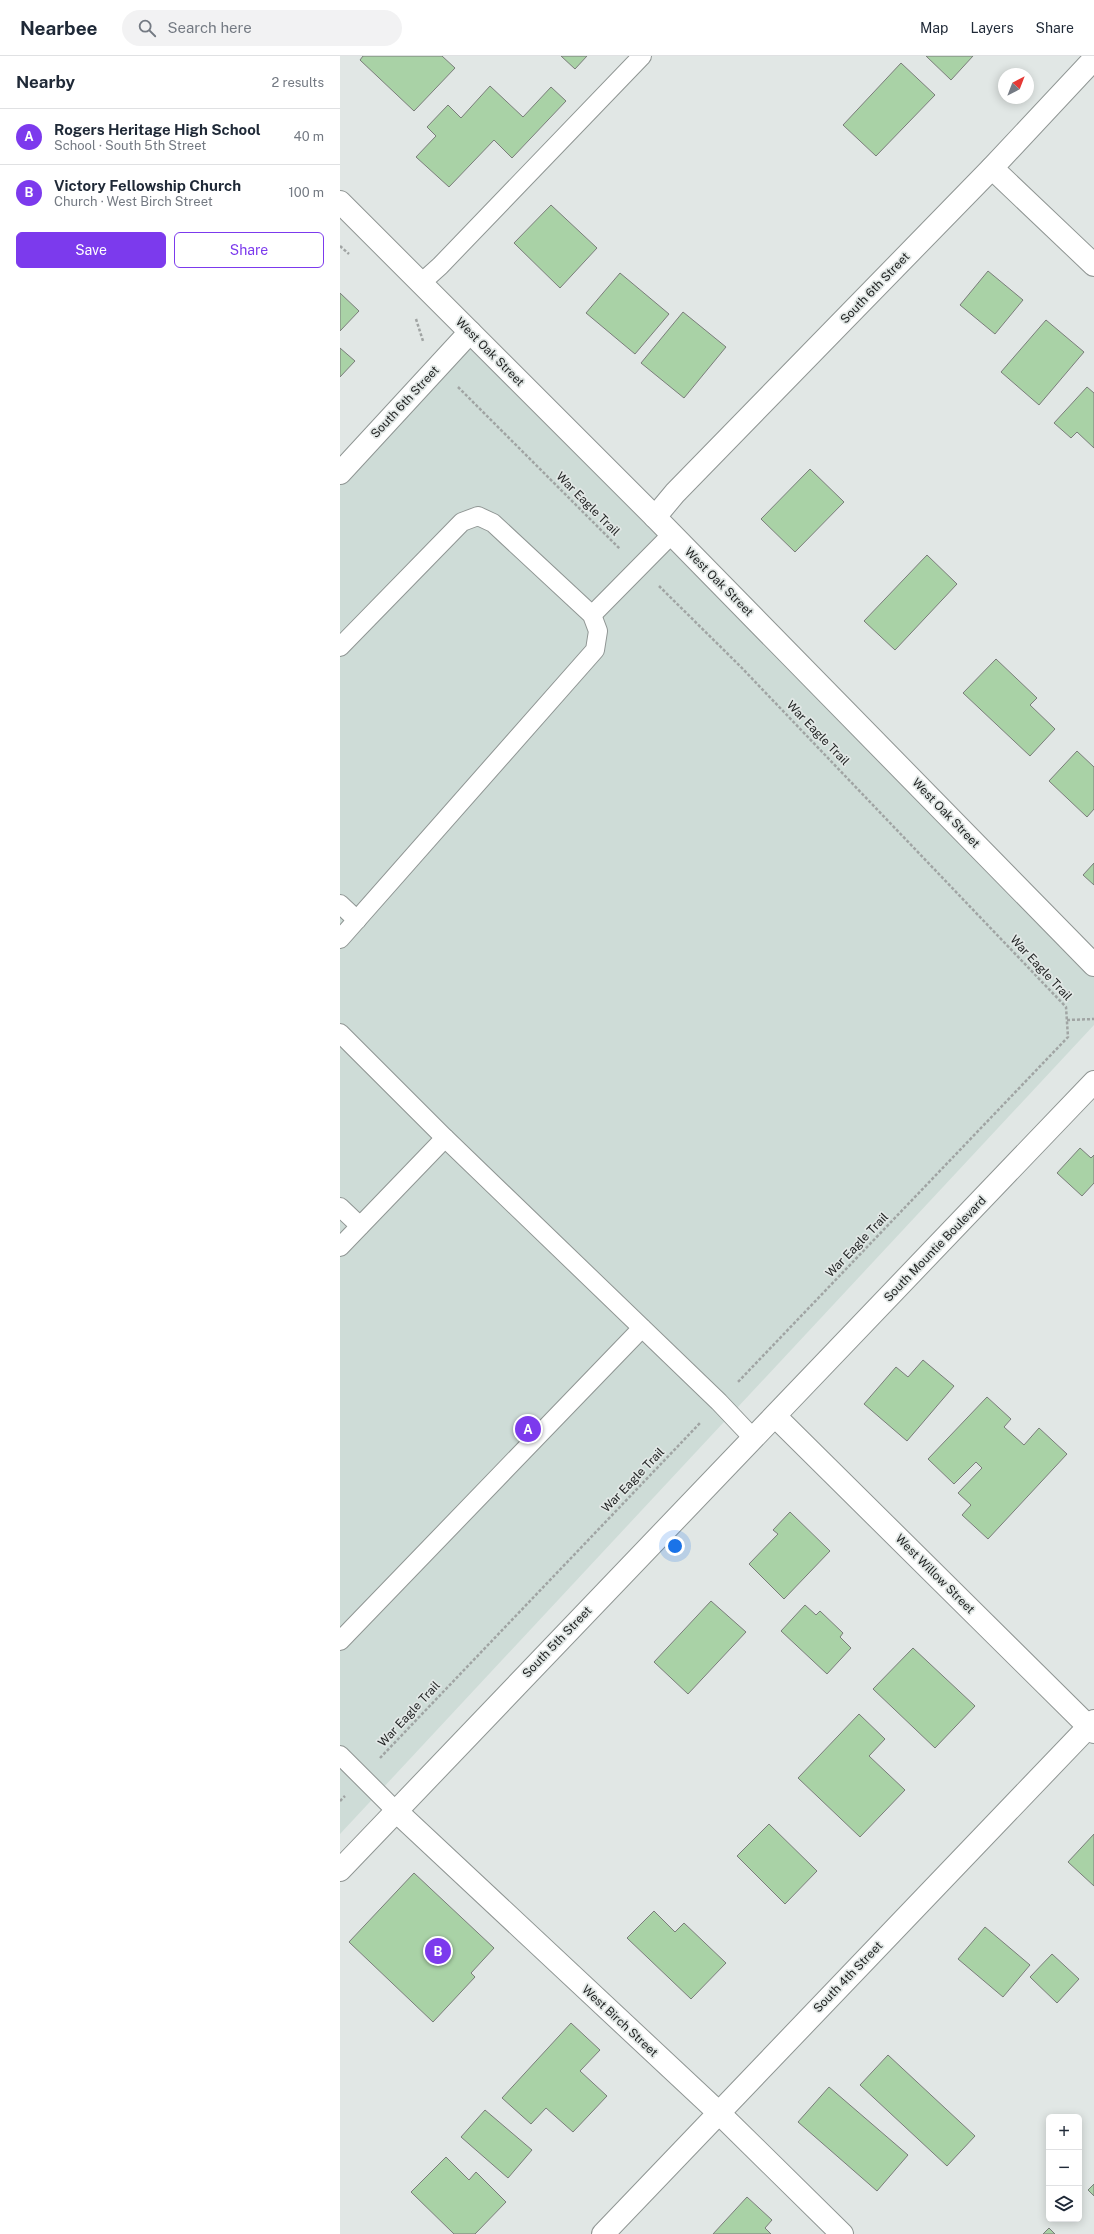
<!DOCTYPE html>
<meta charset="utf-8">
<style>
:root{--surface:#fff;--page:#f2f2f3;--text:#1f2937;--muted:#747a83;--line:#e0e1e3;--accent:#7c3aed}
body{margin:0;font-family:"Public Sans",sans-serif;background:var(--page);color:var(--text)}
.controls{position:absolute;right:12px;bottom:12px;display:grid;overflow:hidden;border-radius:6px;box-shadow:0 2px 10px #0003}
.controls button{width:36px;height:36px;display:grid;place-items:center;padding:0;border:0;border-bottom:1px solid var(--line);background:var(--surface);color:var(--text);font:20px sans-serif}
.compass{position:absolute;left:658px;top:12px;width:36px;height:36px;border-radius:50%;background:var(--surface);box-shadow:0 2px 10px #0003;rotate:42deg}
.you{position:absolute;left:335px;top:1490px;width:14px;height:14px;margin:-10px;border:3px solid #fff;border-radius:50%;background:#1a73e8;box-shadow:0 0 0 6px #1a73e833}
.badge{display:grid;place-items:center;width:26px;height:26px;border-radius:50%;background:var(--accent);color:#fff;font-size:13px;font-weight:700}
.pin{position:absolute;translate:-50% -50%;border:2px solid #fff;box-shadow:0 1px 4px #0006}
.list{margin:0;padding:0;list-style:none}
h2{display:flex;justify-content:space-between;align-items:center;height:52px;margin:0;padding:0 16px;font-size:17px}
h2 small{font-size:13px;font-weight:400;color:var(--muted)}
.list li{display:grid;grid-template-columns:26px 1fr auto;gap:12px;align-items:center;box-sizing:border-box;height:56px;padding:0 16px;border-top:1px solid var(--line)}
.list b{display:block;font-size:15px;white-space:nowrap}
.list p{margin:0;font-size:13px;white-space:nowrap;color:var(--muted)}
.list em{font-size:13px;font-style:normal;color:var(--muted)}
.actions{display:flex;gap:8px;padding:12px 16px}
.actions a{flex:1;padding:9px 0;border:1px solid var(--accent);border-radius:6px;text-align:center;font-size:14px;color:var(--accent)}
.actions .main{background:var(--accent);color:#fff}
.icon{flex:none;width:22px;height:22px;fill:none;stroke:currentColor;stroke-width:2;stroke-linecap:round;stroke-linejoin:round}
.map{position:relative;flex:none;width:754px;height:2178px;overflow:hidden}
header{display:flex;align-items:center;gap:24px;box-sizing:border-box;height:56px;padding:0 20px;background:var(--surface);border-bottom:1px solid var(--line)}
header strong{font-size:19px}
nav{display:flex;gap:22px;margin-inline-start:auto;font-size:14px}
.search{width:280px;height:36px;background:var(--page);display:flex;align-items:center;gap:10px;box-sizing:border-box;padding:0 14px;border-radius:22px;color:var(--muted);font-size:15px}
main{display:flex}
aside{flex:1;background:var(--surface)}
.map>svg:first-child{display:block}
.built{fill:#cedcd7}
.building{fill:#a9d2a6;stroke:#7a7d7a}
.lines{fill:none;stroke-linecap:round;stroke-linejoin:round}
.lane-casing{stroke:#8f9593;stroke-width:20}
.street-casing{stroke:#8f9593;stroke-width:24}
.secondary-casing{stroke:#8f9593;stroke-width:24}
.path{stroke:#a0a4a3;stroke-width:2.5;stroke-dasharray:3 2;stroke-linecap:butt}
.lane{stroke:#fff;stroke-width:18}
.street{stroke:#fff;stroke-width:22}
.secondary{stroke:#fff;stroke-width:22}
.labels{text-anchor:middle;stroke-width:3.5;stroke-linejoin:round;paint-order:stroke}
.street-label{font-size:12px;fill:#1f2121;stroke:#e1e7e5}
</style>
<header>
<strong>Nearbee</strong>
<div class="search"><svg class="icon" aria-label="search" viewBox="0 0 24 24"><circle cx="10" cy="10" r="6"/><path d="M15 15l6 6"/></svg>Search here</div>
<nav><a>Map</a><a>Layers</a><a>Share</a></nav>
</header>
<main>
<aside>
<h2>Nearby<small>2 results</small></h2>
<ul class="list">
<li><span class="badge">A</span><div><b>Rogers Heritage High School</b><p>School · South 5th Street</p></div><em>40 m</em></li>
<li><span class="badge">B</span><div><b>Victory Fellowship Church</b><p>Church · West Birch Street</p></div><em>100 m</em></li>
</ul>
<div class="actions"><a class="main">Save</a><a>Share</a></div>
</aside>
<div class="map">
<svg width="754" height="2178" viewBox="0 0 754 2178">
<rect width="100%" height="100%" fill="#e1e7e5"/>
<path class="built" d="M130,276L754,909V969L0,1778V416Z"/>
<g class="building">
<path d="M23,0H102L115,12L74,55L20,4Z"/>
<path d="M221,0H247L235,13Z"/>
<path d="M586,0H633L611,24Z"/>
<path d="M561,7L595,39L536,100L503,69Z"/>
<path d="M150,30L183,61L211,31L226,45L172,102L154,84L109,131L76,101L96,80L87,71L108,49L121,62Z"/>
<path d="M211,149L257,192L220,232L174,187Z"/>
<path d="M648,215L683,244L655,278L620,249Z"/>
<path d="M280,217L329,258L295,298L246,257Z"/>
<path d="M0,237L19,255L0,275Z"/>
<path d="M343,256L386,291L344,342L301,307Z"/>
<path d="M706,264L744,296L699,349L661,316Z"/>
<path d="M0,292L15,305L0,321Z"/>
<path d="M747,331L754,337V392L737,376L731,382L714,367Z"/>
<path d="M470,413L504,446L455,496L421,463Z"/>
<path d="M587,499L617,528L555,594L524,565Z"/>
<path d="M656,603L697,642L690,649L715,673L690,700L623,637Z"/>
<path d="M737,695L754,711V753L747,761L709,725Z"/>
<path d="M754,807V829L743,819Z"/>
<path d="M740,1092L751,1102L754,1099V1127L742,1140L717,1117Z"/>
<path d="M583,1304L614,1330L567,1385L524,1348L556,1311L568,1321Z"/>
<path d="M647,1341L671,1363L664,1371L684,1389L699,1372L727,1398L648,1483L622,1459L631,1449L618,1437L642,1412L636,1406L614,1428L588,1403Z"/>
<path d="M450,1456L490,1495L444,1543L409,1508L438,1478L433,1474Z"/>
<path d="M371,1545L406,1576L348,1638L314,1606Z"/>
<path d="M465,1549L476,1559L480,1555L503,1577L500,1581L511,1592L487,1618L441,1575Z"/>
<path d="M573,1592L635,1650L595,1692L533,1633Z"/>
<path d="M519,1658L545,1683L529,1700L565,1734L520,1781L458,1722Z"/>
<path d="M429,1768L477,1815L445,1848L397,1800Z"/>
<path d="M754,1778V1830L728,1806Z"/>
<path d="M74,1817L154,1892L131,1917L135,1921L93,1966L9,1886Z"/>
<path d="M314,1855L335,1876L344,1867L386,1907L351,1943L287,1882Z"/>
<path d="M645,1871L690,1909L663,1941L618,1903Z"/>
<path d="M712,1898L739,1923L717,1947L690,1921Z"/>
<path d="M231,1967L260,1994L240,2015L267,2040L233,2076L206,2052L191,2068L162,2042Z"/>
<path d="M548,1999L635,2080L607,2110L520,2029Z"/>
<path d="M489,2031L568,2099L537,2135L458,2066Z"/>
<path d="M145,2054L192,2094L168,2122L121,2081Z"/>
<path d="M106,2101L129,2124L136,2116L166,2146L135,2178H114L71,2136Z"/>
<path d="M754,2128V2140L748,2134Z"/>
<path d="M407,2141L432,2164L425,2172L431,2178H373Z"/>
<path d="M709,2172L715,2178H703Z"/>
</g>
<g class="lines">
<defs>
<g id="lane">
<path d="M80,228L100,210L302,0"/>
<path d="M252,559L332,478"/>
<path d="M0,591L122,466L138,460L153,467L252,559L258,575L255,594L0,883"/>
<path d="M0,848L17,864"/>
<path d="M0,977L105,1082"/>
<path d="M0,1151L20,1170"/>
<path d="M0,1191L105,1082L379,1346L414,1383"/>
<path d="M0,1585L302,1272"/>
<path d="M0,1699L55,1754"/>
</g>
<g id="street">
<path d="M652,112L754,209"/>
<path d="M0,417L130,276"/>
<path d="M315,461L335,437L652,112L754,3"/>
<path d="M435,1360L754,1676"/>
<path d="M55,1754L378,2056L502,2178"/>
<path d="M0,1814L754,1026"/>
<path d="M263,2178L754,1665"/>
</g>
<path id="secondary" d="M0,146L315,461L754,909"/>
</defs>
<use href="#lane" class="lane-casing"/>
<use href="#street" class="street-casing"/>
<use href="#secondary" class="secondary-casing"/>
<g class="path">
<path d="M0,190L9,198"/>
<path d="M76,263L83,285"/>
<path d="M118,331L280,493"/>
<path d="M319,530L400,610L726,951L728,981L397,1327"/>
<path d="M727,964L754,963"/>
<path d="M40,1702L361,1366"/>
<path d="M0,1745L5,1740"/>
</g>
<use href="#lane" class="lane"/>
<use href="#street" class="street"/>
<use href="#secondary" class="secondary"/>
</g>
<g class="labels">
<g class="street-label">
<text transform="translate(535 232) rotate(-46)" y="4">South 6th Street</text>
<text transform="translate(150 296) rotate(45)" y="4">West Oak Street</text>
<text transform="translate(65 346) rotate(-47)" y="4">South 6th Street</text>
<text transform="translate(248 448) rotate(45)" y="4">War Eagle Trail</text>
<text transform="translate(379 526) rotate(45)" y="4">West Oak Street</text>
<text transform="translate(478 677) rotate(46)" y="4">War Eagle Trail</text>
<text transform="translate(606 757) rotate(46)" y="4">West Oak Street</text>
<text transform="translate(701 912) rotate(47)" y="4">War Eagle Trail</text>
<text transform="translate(517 1189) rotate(-46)" y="4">War Eagle Trail</text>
<text transform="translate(595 1193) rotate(-46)" y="4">South Mountie Boulevard</text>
<text transform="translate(293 1424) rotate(-46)" y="4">War Eagle Trail</text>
<text transform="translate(595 1518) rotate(45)" y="4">West Willow Street</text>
<text transform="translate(217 1586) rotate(-46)" y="4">South 5th Street</text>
<text transform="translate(69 1658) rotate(-47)" y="4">War Eagle Trail</text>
<text transform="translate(508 1921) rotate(-46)" y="4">South 4th Street</text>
<text transform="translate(280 1965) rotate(43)" y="4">West Birch Street</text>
</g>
</g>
</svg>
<div class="controls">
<button>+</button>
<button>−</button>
<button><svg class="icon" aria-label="layers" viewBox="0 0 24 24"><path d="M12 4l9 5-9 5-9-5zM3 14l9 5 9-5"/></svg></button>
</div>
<svg class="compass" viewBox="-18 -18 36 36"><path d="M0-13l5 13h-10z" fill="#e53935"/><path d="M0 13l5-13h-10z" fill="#747a83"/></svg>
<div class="you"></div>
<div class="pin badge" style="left:188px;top:1373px">A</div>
<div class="pin badge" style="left:98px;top:1895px">B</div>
</div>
</main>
